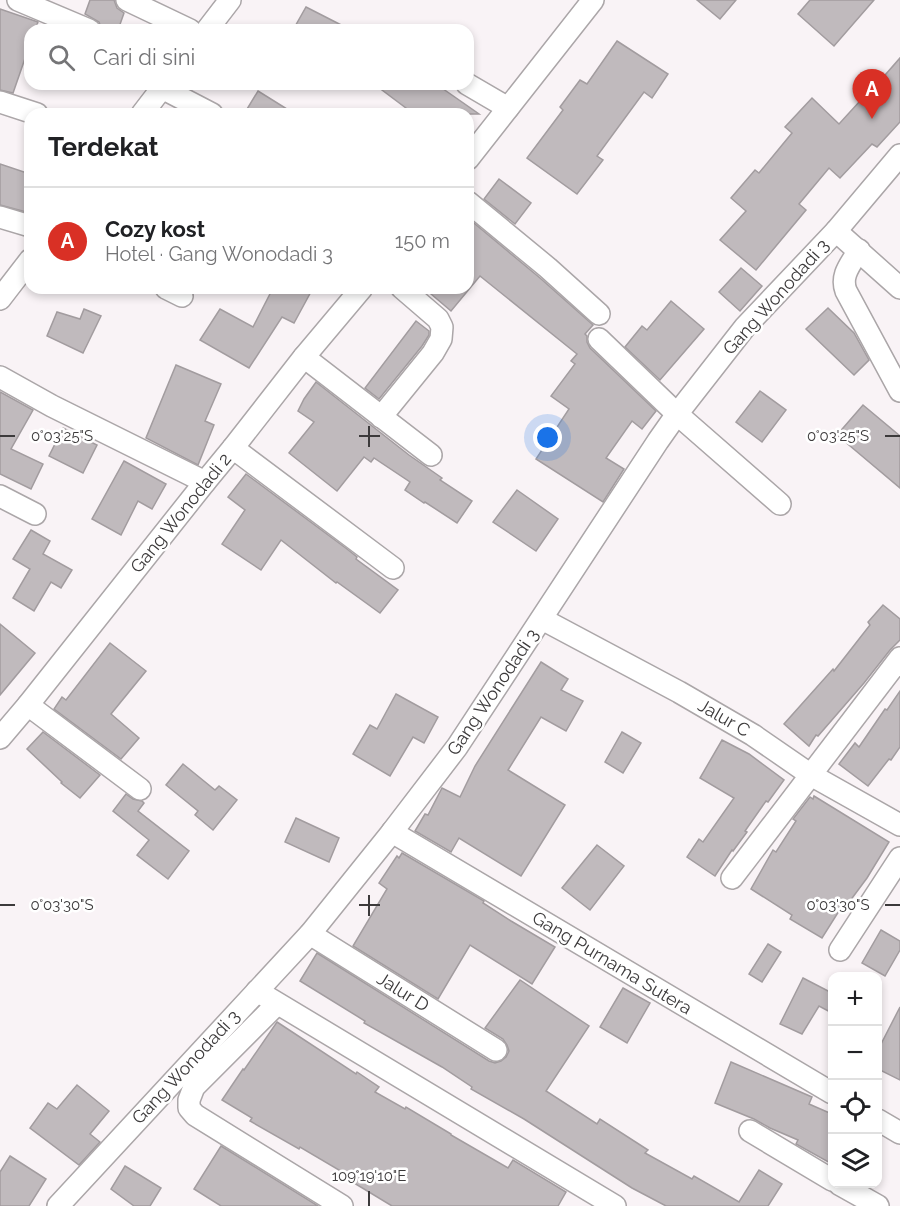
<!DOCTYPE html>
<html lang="id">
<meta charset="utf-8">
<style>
:root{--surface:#fff;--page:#f2f2f2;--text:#202124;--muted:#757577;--line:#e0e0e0;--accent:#d93025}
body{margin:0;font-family:Raleway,sans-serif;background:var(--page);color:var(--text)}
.controls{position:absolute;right:18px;bottom:18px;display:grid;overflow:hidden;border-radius:12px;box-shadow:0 3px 9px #0003}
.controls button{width:54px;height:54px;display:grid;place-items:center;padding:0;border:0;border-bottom:2px solid var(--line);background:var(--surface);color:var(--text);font:30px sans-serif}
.you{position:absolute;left:548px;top:438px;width:21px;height:21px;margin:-15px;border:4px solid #fff;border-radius:50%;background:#1a73e8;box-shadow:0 0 0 9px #1a73e833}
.badge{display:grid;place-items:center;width:39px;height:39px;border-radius:50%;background:var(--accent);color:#fff;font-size:20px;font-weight:700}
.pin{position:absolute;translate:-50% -50px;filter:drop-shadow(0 2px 3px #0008)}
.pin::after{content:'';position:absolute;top:32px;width:21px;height:18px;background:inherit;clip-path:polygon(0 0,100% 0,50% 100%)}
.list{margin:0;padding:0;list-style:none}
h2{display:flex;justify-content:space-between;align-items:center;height:78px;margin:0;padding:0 24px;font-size:26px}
h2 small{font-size:20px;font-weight:400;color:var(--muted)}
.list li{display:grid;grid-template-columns:39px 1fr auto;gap:18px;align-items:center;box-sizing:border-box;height:108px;padding:0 24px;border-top:2px solid var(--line)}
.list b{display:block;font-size:22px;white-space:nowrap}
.list p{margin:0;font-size:20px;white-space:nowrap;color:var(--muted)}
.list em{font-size:20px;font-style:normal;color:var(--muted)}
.icon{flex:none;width:33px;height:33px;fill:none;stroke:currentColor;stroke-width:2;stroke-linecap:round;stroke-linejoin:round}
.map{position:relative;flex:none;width:900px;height:1206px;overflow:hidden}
.search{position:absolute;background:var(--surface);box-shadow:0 3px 9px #0003;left:24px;top:24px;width:450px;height:66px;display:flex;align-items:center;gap:15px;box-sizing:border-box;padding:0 21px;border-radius:18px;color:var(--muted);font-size:22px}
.panel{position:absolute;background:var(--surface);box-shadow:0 3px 9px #0003;left:24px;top:108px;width:450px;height:186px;border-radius:18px}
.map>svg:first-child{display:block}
.building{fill:#c0babd;stroke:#a29c9f;stroke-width:1.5}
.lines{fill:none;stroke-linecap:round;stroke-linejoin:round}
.street-casing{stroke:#aba6a8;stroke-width:24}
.street{stroke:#fff;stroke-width:21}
.ticks{fill:none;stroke:#3c3a3b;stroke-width:2}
.labels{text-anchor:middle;stroke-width:5;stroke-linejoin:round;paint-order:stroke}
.street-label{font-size:18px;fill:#3c3a3b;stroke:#fff}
.ticks-label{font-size:15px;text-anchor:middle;fill:#3c3a3b;stroke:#fff;stroke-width:5;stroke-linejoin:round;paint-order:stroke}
</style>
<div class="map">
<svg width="900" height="1206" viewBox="0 0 900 1206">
<rect width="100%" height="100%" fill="#f9f3f6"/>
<g class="building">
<path d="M90,0H114L117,8L124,13L118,30H102L99,22L85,14Z"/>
<path d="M697,0H736L720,19Z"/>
<path d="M810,0H874L834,46L798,14Z"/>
<path d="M306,7L351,30H293Z"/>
<path d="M0,9L38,22L35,30H30V44L13,93L0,90Z"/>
<path d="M617,41L668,74L652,98L644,92L597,156L603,160L577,194L527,158L563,110L560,107L580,80L587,84Z"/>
<path d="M900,58V122L877,147L872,144L840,178L829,168L799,204L806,210L756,270L720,240L746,211L731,198L755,170L759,173L792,133L785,127L812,98L839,124L870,90L871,91Z"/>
<path d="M374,84H436L479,114H414Z"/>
<path d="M258,91L295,114H244Z"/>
<path d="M0,164L30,174V213L0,205Z"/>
<path d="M499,179L531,203L515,224L484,199Z"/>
<path d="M469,219L540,278L593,325L585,334L587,336V342L590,348L656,411L642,429L632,421L606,458L624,469L603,502L536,459L569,409L551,396L575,364L571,361L577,354L480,276L451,311L424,288H468Z"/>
<path d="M741,268L762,286L740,311L719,292Z"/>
<path d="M273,288H313L294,323L282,317L249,368L200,340L220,309L253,327Z"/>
<path d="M671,301L704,329L660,380L625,347L642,326L647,330Z"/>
<path d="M828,308L854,333L869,360L854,375L806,329Z"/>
<path d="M84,309L101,316L83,353L47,336L57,312L80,319Z"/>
<path d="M416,321L429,331V335L422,346L379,399L365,388Z"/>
<path d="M176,365L221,384L205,421L214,425L198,465L146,438Z"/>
<path d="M316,382L409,455L442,478L440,480L472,501L457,523L425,502L424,503L405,490L410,482L374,458L371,462L364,457L337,491L289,453L314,422L298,411L304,399Z"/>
<path d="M760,391L786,410L762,442L736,422Z"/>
<path d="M0,392L33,410L11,449L43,464L31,489L0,474Z"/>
<path d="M863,405L900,436V488L837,435Z"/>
<path d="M63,428L97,445L83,473L49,456Z"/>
<path d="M124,461L166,484L152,509L138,501L121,535L92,519Z"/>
<path d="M246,474L347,549L357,557L356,559L398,590L380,613L337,582L336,583L281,540L261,570L222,544L245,510L228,497Z"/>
<path d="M517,490L558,519L536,551L493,522Z"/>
<path d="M31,530L50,541L43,554L72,570L61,588L51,582L34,611L13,598L30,569L13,559Z"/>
<path d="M883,605L900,619V640L890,650L864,683L818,736L816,735L809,746L784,724L833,669L834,671L870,625L868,622Z"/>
<path d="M0,624L35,653L0,695Z"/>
<path d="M110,643L146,671L111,714L139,738L121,759L54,709L62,697L66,700Z"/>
<path d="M541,662L568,679L561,690L583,701L566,731L541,717L508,770L565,805L521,876L459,838L451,852L415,831L425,814L428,815L442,788L460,797L475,766Z"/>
<path d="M900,691V747L891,760L889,759L868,786L839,764L855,743L859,747L885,709L887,710Z"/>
<path d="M396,694L438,717L424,743L413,737L390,776L353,754L370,725L377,729Z"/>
<path d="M43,732L100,775L80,798L61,783L62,782L27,749Z"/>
<path d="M622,732L641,743L623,773L605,762Z"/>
<path d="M722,740L749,754L784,780L768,802L766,801L745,831L747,832L733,851L732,850L715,876L687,857L699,839L703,842L734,798L700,778Z"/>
<path d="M183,764L215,790L219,786L237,800L213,830L195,815L198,811L166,785Z"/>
<path d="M126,794L133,799L142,801L144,803L138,811L189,851L168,879L137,855L149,840L113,811Z"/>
<path d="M814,796L889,842L867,878L847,905L844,903L822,938L790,919L792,915L751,889L773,850L776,852L796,821L793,819L810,797L813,799Z"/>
<path d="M296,818L339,838L329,862L285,842Z"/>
<path d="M597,845L624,866L590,910L562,888Z"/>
<path d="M402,853L484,901L483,903L511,921L555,947L532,984L470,945L438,999L353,946L387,889L379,883L397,856L399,858Z"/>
<path d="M881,930L900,941V950L885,976L862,963Z"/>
<path d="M768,944L781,952L762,982L749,974Z"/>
<path d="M317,953L489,1061L495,1063L501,1061L506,1057L509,1051L507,1045L503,1039L485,1028L520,980L589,1026L546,1091L597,1124L600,1119L648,1150L645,1153L692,1179L694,1176L739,1202L759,1170L782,1184L768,1206H666L632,1188L524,1119L471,1089L472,1087L442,1067L364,1023L365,1021L300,981Z"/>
<path d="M803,978L832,993V1013L819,1006L802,1034L780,1024Z"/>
<path d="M623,988L650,1003L627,1043L600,1027Z"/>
<path d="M900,1007V1080L878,1069V1050Z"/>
<path d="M277,1022L356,1074L357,1072L379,1087L375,1092L405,1109L406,1107L451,1134V1135L508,1168L513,1160L566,1192L558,1206H392L354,1183L356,1180L300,1147L299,1149L250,1121L252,1118L222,1100L243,1069L244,1070Z"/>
<path d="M731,1062L812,1097L809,1104L832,1114V1164L796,1144L798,1140L770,1128L754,1119L715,1103Z"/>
<path d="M77,1085L109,1111L90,1134L100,1142L79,1165L30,1128L48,1103L57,1109Z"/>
<path d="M221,1146L318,1206H221L194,1189Z"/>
<path d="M10,1156L46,1179L29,1206H0V1172Z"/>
<path d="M125,1166L161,1188L150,1206H134L111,1189Z"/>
</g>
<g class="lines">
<defs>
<g id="street">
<path d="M18,0L89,30"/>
<path d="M127,0L190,30"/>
<path d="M207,30L230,0"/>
<path d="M467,84L508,108"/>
<path d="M162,88L212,114"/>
<path d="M0,102L37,114"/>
<path d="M142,114L165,84"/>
<path d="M468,159L593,0"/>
<path d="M468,202L548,268L599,314"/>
<path d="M0,217L30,226"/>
<path d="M836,231L900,288"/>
<path d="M859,250C851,264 840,275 846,291L900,391"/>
<path d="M166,288L182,296"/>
<path d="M0,299L30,260"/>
<path d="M599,339L677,414L780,504"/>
<path d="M304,357L431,455"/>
<path d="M0,377L52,406L205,482"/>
<path d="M381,417L433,353L441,339L442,327L438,319L402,288"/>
<path d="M233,448L393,568"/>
<path d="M0,496L35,514"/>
<path d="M542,619L679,692L753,735L811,775L900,825"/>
<path d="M28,705L140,789"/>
<path d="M0,738L28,705L205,482L233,448L304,357L362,288"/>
<path d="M392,832L832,1093"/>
<path d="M732,878L900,658"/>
<path d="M310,934L496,1050"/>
<path d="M840,950L900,858"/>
<path d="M257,991L615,1206"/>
<path d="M277,1004L194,1087L189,1100V1108L195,1115L342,1206"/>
<path d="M878,1120L900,1133"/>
<path d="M750,1131L832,1180"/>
<path d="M839,1184L878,1206"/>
<path d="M58,1206L310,934L392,832L457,747L658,441L677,414L745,327L836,231L900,155"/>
</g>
</defs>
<use href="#street" class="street-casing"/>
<use href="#street" class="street"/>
</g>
<path class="ticks" d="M369,426V447M0,436H15M359,436H380M885,436H900M369,895V916M0,905H15M359,905H380M885,905H900M369,1191V1206"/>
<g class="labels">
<g class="street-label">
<text transform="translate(776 297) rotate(-48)" y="6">Gang Wonodadi 3</text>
<text transform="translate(181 513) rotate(-51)" y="6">Gang Wonodadi 2</text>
<text transform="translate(493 692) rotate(-56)" y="6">Gang Wonodadi 3</text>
<text transform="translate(724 718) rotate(30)" y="6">Jalur C</text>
<text transform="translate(612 963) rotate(31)" y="6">Gang Purnama Sutera</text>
<text transform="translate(403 992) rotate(32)" y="6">Jalur D</text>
<text transform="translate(186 1067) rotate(-47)" y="6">Gang Wonodadi 3</text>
</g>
</g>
<g class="ticks-label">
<text x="62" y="441">0°03'25"S</text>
<text x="838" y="441">0°03'25"S</text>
<text x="62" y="910">0°03'30"S</text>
<text x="838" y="910">0°03'30"S</text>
<text x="369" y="1181">109°19'10"E</text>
</g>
</svg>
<div class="controls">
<button>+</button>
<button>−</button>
<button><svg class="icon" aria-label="locate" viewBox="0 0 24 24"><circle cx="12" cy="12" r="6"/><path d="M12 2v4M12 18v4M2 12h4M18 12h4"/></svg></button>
<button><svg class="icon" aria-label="layers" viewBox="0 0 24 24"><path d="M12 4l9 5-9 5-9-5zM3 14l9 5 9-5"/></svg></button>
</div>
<div class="you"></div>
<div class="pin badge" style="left:872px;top:119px">A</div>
<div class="search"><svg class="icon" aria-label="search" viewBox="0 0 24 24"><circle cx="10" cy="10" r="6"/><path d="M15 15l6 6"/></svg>Cari di sini</div>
<section class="panel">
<h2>Terdekat<small></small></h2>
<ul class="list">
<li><span class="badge">A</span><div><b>Cozy kost</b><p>Hotel · Gang Wonodadi 3</p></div><em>150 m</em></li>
</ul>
</section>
</div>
